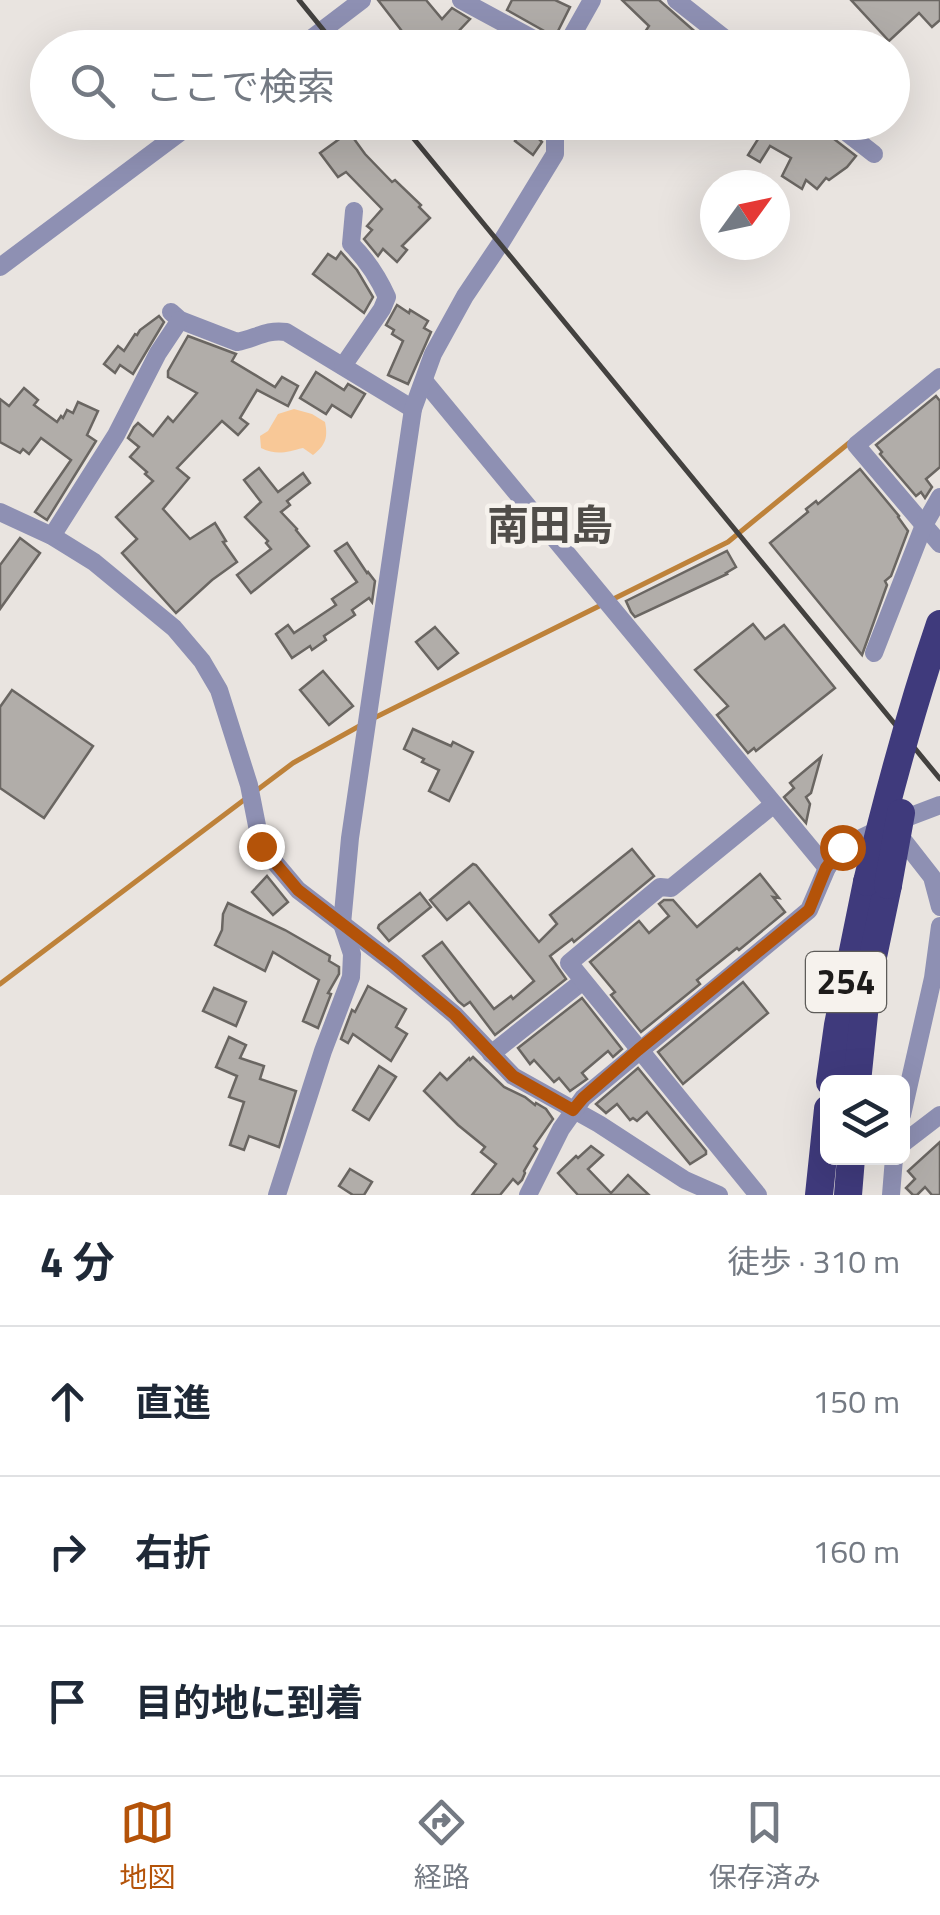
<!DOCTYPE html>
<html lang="ja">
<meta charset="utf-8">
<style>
:root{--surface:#fff;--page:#f6f6f7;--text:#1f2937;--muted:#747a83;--line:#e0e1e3;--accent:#b45309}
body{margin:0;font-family:"Titillium Web","Noto Sans JP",sans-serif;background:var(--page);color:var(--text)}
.controls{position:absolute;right:30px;bottom:30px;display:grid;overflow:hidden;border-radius:15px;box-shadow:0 10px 40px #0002}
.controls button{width:90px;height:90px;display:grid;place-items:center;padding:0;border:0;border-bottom:2px solid var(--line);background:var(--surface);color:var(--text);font:50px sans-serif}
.compass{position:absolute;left:700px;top:170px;width:90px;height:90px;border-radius:50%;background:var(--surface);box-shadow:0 10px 40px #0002;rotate:57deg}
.stop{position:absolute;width:30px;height:30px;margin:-22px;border:8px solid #b45309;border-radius:50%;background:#fff}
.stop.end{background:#b45309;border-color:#fff;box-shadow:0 2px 10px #0008}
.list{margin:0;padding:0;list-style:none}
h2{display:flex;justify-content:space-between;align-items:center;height:130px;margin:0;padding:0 40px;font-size:42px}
h2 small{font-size:32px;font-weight:400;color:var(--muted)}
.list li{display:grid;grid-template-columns:65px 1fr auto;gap:30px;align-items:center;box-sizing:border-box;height:150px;padding:0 40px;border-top:2px solid var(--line)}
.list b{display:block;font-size:38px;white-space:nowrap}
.list em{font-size:32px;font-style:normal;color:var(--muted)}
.icon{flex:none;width:55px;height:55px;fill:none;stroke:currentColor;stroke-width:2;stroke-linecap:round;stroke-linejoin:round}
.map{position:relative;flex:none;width:940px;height:1195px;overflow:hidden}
.search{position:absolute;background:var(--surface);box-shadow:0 10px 40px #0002;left:30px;right:30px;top:30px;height:110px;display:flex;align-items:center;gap:25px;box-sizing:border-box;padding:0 35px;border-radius:55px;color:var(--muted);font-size:38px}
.sheet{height:580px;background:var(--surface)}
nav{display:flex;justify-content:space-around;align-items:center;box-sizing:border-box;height:140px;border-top:2px solid var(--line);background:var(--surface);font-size:28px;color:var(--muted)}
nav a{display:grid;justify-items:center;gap:5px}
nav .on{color:var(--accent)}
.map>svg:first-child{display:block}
.green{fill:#f8c897}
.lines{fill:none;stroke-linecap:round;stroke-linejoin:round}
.stream{stroke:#be823a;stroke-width:5}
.building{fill:#b1ada9;stroke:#6a6662;stroke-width:2.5}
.minor{stroke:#8e90b3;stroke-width:18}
.trunk{stroke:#3f3a7c;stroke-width:28}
.rail{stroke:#43413f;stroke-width:5}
.trunk-bridge{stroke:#3f3a7c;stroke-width:28}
.route{stroke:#b45309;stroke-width:12}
.labels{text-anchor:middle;stroke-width:9;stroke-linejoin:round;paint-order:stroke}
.shield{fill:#f6f2ed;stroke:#5e5c59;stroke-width:2.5}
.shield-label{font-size:35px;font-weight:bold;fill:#1d1b1a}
.quarter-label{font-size:42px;font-weight:bold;fill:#504d49;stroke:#f6f2ed}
</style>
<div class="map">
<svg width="940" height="1195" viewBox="0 0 940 1195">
<rect width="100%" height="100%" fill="#e9e4e0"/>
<path class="green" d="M294,409L312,414L325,422C328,437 326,445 313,455L303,448C286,452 278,456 261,448L260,436L268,431L278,414Z"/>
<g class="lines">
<g class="stream">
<path d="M372,719L728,542L849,443"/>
<path d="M0,984L293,763L363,724"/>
</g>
</g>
<g class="building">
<path d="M378,0H426L442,19L452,8L470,19L456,34L469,48H390L405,35Z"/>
<path d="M512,0H555L570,7L555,37L507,10Z"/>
<path d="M622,0H659L700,36L692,48H685L668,35L663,40L661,39L655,48H634L649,26Z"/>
<path d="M851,0H940V20L932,27L919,13L889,41Z"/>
<path d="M529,122H542V129L537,137L542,142L533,155L515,141Z"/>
<path d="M737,122H821L825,132L856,156L847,167L829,180L826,178L817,189L806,180L802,189L782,176L791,158L770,146L760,162L748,155L760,136Z"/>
<path d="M349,132L365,154L392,182L395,180L421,205L419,207L430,218L402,246L407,250L397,262L383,249L378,256L364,239L372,230L367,226L382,209L346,172L338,177L320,153Z"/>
<path d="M341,252L357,270L373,297L364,313L313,274L328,254L336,259Z"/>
<path d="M397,305L409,313L410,310L428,321L424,328L431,332L408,384L388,375L403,341L392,334L394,330L386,325Z"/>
<path d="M159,316L164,322L133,374L120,365L115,373L104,364L118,346L124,351L135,334L137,335L140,330Z"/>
<path d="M188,336L236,354L232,361L275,387L282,377L298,386L288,406L257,390L240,418L248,424L238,435L222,421L177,468L189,478L163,509L190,539L215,523L226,541L223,542L237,562L212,580L176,613L122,553L137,539L116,517L153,481L145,474L147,472L130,457L139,447L128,438L134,427L138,423L153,436L168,417L173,422L197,393L168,377V371Z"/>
<path d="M316,372L344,390L348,384L365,394L351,417L332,405L326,414L300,398Z"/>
<path d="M24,388L38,400L34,405L57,422L61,416L63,418L67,410L73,413L78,402L98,411L87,435L96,441L47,520L35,512L71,460L41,438L29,454L23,449L20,453L0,442V399L9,406Z"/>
<path d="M936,396L940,401V467L926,479L932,487L925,498L921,492L916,496L880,454L882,452L876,445Z"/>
<path d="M259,468L278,492L303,473L310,483L287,501L290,505L281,512L297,529L296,530L309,546L251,593L237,575L271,549L266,543L268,541L245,517L261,502L244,480Z"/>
<path d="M860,469L899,516L898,517L908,531L891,576L885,581L887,585L862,655L770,543L808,512L806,509L816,501L818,504Z"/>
<path d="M20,538L40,553L0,609V565Z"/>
<path d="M347,543L367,573L368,572L375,581L372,602L369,598L352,610L355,615L324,636L326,640L312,650L310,646L292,658L276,634L288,625L294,633L336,605L332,599L357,582L335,551Z"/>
<path d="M727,551L736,567L726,573L727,574L635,617L631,612L626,601Z"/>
<path d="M753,624L765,639L784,625L835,688L756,751L754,748L748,753L717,715L728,706L695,670Z"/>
<path d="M435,627L458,653L438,669L416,642Z"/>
<path d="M323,671L353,706L329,725L300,690Z"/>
<path d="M12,690L93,746L44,818L0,788V707Z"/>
<path d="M413,729L451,746L453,742L473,752L449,801L429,791L439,770L422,762L424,759L404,749Z"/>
<path d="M821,757L811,793L806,797L810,804L806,823L784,797L794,788L790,783Z"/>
<path d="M632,849L654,876L574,942L572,939L550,956L566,979L495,1035L470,1002L464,1006L458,1001L423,956L442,942L494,1009L511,996L513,999L534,981L469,902L447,920L430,900L473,864L476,865L539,942L557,924L550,915Z"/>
<path d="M760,874L779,898L773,897L785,912L739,950L737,948L697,980L700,984L641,1032L611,995L615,992L590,962L639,921L649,933L669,916L659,904L664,900H673L697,927Z"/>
<path d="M267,876L288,902L273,915L252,892Z"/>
<path d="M420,893L431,907L389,941L378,928L379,925Z"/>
<path d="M228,903L285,930L330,956L329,961L339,967V974L328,993L331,994L318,1028L303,1021L319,980L273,952L265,971L215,945L222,930L223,914Z"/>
<path d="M743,982L768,1013L683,1084L658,1052Z"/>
<path d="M368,986L406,1009L396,1027L407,1034L391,1061L353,1034L348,1043L341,1039L352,1010L355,1012Z"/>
<path d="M214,988L246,1002L236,1026L203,1011Z"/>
<path d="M582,998L622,1049L613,1057L608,1051L582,1073L587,1079L570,1091L559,1078L554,1082L534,1060L530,1064L518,1048Z"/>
<path d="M229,1037L246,1045L240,1058L264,1066L260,1079L296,1091L279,1147L249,1136L244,1150L230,1145L244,1102L229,1097L237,1076L216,1067Z"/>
<path d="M473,1057L504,1087L525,1097L535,1105L536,1103L546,1109L553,1119L534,1146L537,1149L524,1171L525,1173L522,1180L518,1184L513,1179L500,1195H472L496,1164L481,1152L485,1147L458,1125L424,1091L440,1073L447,1080L469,1058L470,1060Z"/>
<path d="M379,1066L396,1077L369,1120L353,1110Z"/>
<path d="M638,1068L706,1151V1154L690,1164L647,1112L637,1121L633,1118L630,1120L617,1104L606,1113L596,1104Z"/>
<path d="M940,1142V1195H932L925,1187L917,1195H913L906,1188L915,1179L908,1171Z"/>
<path d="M591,1146L603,1155L588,1169L611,1193L628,1175L649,1195H578L558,1173L576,1156L578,1158Z"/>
<path d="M350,1169L372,1182L364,1195H353L339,1186Z"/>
</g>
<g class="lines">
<g class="minor">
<path d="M461,0L550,48"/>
<path d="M676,0L737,48"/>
<path d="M299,48L362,0"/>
<path d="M565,48L592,0"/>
<path d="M833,122L874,154"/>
<path d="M0,267L194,122"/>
<path d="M171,312L180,320L237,342C255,339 266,329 286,332L413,409"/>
<path d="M343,366L382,309L387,297C378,277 367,260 351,244L354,211"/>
<path d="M940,377L856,445L940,544"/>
<path d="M425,382L827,868"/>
<path d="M0,512L52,536L94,562L174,628L202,661L219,690L249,785L261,846L298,890L393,963L455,1015L513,1076L599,1124L685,1180L719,1195"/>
<path d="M52,536L116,435L158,353L180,320"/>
<path d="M874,653L924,525L940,497"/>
<path d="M896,831L932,877L940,907"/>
<path d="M491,1054L583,981"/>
<path d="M902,1115L933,978L940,926"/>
<path d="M902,1144L940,1115"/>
<path d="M277,1195L323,1051L351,977L352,954L342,924L350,838L413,409L433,354L465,296L500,244L555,154V122"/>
<path d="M528,1195L561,1129L583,1098L809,910L827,868L842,847L890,824L940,805"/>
<path d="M758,1195L569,963L660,887L671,888L774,804"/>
<path d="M891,1195L894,1158"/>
</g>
<g class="trunk">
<path d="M830,1082L838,1025L867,882"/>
<path d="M857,1082L867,985L888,885"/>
<path d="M819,1195L828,1109"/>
<path d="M848,1195L851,1158"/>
</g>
<g class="rail">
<path d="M299,0L338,48"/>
<path d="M400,122L940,779"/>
</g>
<g class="trunk-bridge">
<path d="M867,882C888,795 911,709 940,624"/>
<path d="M888,885L901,813"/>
</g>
</g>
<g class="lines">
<path class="route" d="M261,846L298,890L393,963L455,1015L513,1076L573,1110L583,1098L638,1050L809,910L826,868L842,847"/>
</g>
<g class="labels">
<rect class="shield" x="806" y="952" width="80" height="60" rx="8"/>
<g class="shield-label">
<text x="846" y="994">254</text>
</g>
<g class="quarter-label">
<text x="550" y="540">南田島</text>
</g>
</g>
</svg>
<div class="controls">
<button><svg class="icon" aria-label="layers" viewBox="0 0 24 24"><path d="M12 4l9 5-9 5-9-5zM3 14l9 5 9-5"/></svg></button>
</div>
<svg class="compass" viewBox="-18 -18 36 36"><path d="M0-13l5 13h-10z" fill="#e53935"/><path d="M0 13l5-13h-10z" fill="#747a83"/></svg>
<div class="stop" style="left:842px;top:847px"></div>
<div class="stop end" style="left:261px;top:846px"></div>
<div class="search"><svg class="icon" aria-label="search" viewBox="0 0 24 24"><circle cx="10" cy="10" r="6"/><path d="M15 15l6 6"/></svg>ここで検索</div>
</div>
<section class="sheet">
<h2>4 分<small>徒歩 · 310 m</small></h2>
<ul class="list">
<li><svg class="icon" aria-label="ahead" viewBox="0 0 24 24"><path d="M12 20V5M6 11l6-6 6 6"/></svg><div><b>直進</b></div><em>150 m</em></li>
<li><svg class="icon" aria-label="right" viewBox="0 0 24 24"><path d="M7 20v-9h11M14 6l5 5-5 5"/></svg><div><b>右折</b></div><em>160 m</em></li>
<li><svg class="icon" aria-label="arrive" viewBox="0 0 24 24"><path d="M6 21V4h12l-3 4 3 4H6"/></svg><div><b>目的地に到着</b></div></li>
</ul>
</section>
<nav>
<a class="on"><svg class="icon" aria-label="map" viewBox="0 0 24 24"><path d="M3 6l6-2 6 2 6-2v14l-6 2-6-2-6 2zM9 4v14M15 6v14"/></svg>地図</a>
<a><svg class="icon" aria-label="directions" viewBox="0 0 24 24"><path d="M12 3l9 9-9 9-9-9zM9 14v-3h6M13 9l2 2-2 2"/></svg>経路</a>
<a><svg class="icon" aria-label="saved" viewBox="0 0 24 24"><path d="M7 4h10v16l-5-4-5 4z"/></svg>保存済み</a>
</nav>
